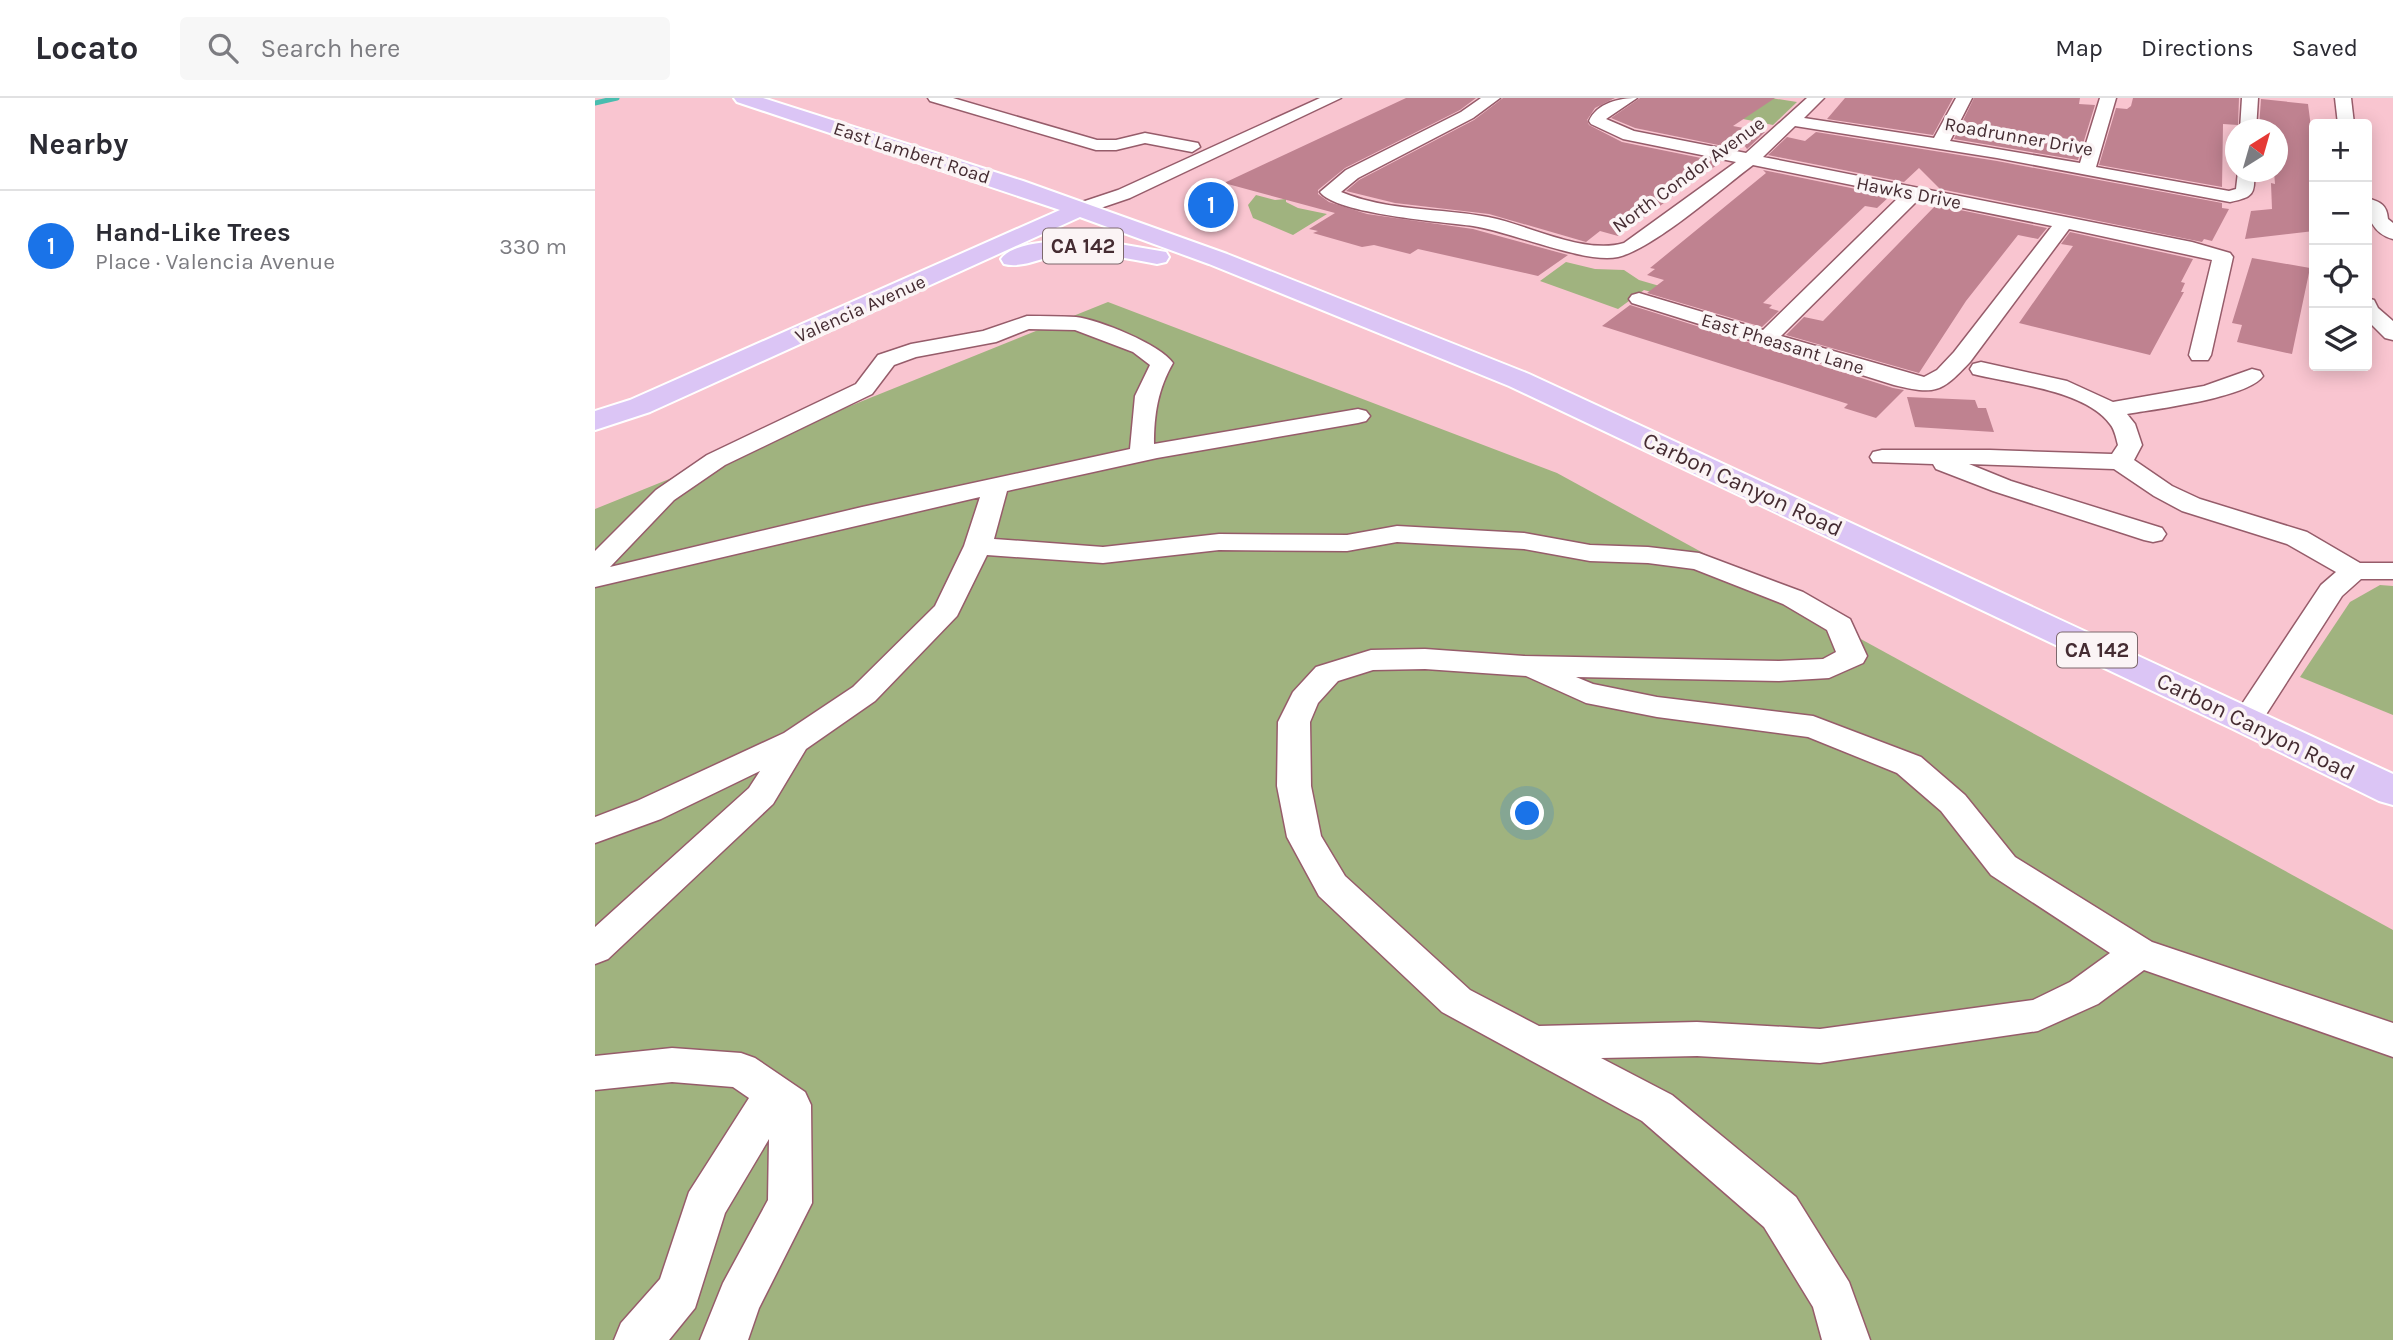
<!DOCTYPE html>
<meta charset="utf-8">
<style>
:root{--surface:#fff;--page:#f7f7f7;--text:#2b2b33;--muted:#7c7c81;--line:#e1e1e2;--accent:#1a73e8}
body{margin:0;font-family:Karla,sans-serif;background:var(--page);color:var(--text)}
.controls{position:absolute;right:21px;top:21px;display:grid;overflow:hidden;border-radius:7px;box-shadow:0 4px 18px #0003}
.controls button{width:63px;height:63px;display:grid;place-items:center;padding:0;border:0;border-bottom:2px solid var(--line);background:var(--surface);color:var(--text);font:35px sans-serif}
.compass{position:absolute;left:1630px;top:21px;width:63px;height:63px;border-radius:50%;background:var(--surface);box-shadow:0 4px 18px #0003;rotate:37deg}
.you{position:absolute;left:933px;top:716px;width:24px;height:24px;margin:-18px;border:5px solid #fff;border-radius:50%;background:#1a73e8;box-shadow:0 0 0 10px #1a73e833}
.badge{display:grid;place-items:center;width:46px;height:46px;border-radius:50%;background:var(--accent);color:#fff;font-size:23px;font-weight:700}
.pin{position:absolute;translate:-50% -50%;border:4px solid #fff;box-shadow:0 2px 7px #0006}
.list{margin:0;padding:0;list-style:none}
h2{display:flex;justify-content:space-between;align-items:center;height:91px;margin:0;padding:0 28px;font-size:30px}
h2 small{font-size:23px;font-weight:400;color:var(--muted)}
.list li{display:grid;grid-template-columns:46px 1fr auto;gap:21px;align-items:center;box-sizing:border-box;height:112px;padding:0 28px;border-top:2px solid var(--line)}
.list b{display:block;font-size:26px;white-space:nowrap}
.list p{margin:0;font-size:23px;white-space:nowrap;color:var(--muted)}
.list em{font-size:23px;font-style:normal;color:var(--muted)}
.icon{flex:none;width:38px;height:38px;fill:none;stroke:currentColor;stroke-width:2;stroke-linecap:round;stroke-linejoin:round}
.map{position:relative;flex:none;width:1798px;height:1242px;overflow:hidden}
header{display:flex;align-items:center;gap:42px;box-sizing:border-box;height:98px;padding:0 35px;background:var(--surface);border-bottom:2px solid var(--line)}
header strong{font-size:33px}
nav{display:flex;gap:38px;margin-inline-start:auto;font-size:24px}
.search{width:490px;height:63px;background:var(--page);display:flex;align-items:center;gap:18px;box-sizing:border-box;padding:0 24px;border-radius:7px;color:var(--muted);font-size:26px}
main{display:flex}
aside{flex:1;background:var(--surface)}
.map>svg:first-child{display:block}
.green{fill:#a0b37f}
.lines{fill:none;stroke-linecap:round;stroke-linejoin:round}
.stream{stroke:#49bdaf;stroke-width:5}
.building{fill:#bf8290}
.minor-casing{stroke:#965c6a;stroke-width:3}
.major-casing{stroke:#fff;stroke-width:4}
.minor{fill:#fff;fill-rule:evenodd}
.major{fill:#dbc5f5;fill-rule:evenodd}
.labels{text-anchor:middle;stroke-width:7;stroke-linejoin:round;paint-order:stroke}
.far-street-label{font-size:19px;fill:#452c32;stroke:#fbf4f5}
.shield{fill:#fbf4f5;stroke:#7c686c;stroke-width:2}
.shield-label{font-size:21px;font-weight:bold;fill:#452c32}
.street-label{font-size:23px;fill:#452c32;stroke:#fbf4f5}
</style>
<header>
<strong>Locato</strong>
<div class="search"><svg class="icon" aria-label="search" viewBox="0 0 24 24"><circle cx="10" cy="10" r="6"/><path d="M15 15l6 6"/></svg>Search here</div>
<nav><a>Map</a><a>Directions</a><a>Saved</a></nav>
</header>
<main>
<aside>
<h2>Nearby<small></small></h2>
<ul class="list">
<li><span class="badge">1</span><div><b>Hand-Like Trees</b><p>Place · Valencia Avenue</p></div><em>330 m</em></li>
</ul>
</aside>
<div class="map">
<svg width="1798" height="1242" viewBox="0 0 1798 1242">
<rect width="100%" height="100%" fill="#f9c5d0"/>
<g class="green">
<path d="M1176,0L1202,4L1178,27L1093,10Z"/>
<path d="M661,97L680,102L691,101V104L703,110L732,116L698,137L658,120L653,107Z"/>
<path d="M971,164L1000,171L1029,172L1044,182L1068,189L1060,195L1049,192L1023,211L945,183Z"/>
<path d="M513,204L962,375L1798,832V1242H0V411Z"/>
<path d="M1785,487L1798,488V617L1705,579L1755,504Z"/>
</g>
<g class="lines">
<path class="stream" d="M0,5L22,0"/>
</g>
<g class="building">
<path d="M811,0H881L865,12L750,70L723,92V96L734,104L772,116L878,131L973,157L943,178L823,151L815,156L779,147L767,149L718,135L723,133L714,131L740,115L629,85Z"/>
<path d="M908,0H1020L1000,10L992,22L994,27L1027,44L1126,64L1023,138L1005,133L991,144L894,116L800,105L751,93L764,82L879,22Z"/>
<path d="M1045,0H1180L1138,28L1170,34L1152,51L1149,47L1143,51L1040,30L1016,20Z"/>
<path d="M1250,0H1358L1338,37L1232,21Z"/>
<path d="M1379,0H1485L1484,6L1500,7L1483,62L1359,41Z"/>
<path d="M1538,0H1644L1643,27L1628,26L1627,89L1504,67L1521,10L1532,11L1536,8Z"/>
<path d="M1666,1L1713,6L1719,53V133L1650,141L1656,113L1677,111L1676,85L1680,86L1679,74H1683V32L1664,29Z"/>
<path d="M1221,34L1402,63L1627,105V110L1634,111L1617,143L1609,141L1607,144L1345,91L1324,70L1309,84L1173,57L1192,39L1210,43Z"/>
<path d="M1168,72L1295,98L1282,110L1270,108L1168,205L1177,207L1174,210L1184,213L1167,229L1052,195L1069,182L1052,177L1060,171L1055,170L1171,75Z"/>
<path d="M1341,107L1452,130L1443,141L1423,137L1371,203L1324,275L1191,237L1209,219L1228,223Z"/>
<path d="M1475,134L1598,161L1586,184L1590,185L1586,194H1589L1555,257L1424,225L1478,148L1466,146Z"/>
<path d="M1657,160L1715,170L1697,256L1642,244L1647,227L1637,225Z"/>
<path d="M1035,207L1298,290L1309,292L1281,320L1249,310L1253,306L1007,228Z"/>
<path d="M1312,299L1380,302L1383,310H1391L1399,334L1320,329Z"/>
</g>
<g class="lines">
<defs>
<g id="minor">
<path d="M333,0H358L502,42H521L550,35L603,45L605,49L597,54L550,45L521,52H501L335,3Z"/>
<path d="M725,0H746L535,100L485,117L476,111L478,107L523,92Z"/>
<path d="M886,0H905L878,20L763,80L746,94C791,113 846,110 893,119C934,127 989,157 1029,145L1141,64L1028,41L996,26L994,23C1002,5 1024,0 1042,0L1011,21L1039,33L1151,55L1212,0H1229L1209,20L1339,40L1361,0H1377L1355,43L1485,65L1505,0H1521L1501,69L1634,93L1641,91L1643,74H1659C1660,97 1658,99 1635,104L1402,60L1200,28L1168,59L1597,144L1635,155L1638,159L1616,257L1613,262H1597L1594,257L1617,162L1474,131L1375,264C1346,295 1340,297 1299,287L1037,205L1034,201L1037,197L1044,195L1168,232L1306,97L1158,67C1126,91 1058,151 1023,159C989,166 917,134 878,128C848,124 741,116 725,94L751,72L866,14ZM1324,101L1457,128L1359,254L1342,272L1329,279L1186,238Z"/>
<path d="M1647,0H1663L1661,32H1645Z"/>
<path d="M1740,0H1756L1759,26H1743Z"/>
<path d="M1772,100C1786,104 1792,107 1793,121L1798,125V141C1778,136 1771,118 1772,100Z"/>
<path d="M1772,200L1779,202L1783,210L1798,223V242L1790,240L1772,222Z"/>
<path d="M432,218C448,218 465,218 481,219C504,222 565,246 578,265C563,291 559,316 559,346L763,311L771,313L775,318L771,323L763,325L562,360L412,393L399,441L508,449L624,436L752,437L802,428L929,435L995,447L1053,449L1104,455L1208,494L1255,521L1272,558L1268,565L1234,580L1184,583L981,579L998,586L1062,599L1218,618L1326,659L1370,697L1420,759L1557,844L1798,925V959L1549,872L1503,906L1443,933L1225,965L1102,958L1006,960L1077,997L1201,1099L1254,1184L1275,1242H1227L1218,1209L1169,1129L1047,1023L847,914L724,798L692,739L682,688L683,624L698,594L721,569L776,552L830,551L929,558L1184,563L1228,561L1241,554L1232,532L1188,506L1099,471L1053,465L995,463L929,451L802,444L752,453L624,452L508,465L392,457L362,518L280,603L211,651L178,706L13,861L0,866V829L154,690L165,673L66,721L0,745V719L42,703L189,635L258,589L340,508L369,448L385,399L0,489V453L61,392L112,357L261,286L283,257L316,246L388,233ZM434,231L480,232L538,254L555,267L540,298L535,351L267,409L15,469L79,402L130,367L277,296L299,267L321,259L401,244ZM830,571L931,578L991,605L1062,619L1213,639L1302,675L1346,713L1396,777L1515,855L1475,884L1438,902L1225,931L1102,924L944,928L875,892L750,778L726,738L716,688L715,624L723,605L743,583L778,572Z"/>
<path d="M1386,264L1472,283L1518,304L1609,288L1657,271L1665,273L1668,278C1653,300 1560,311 1532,316L1540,326L1547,347L1539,362L1577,388L1605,401L1712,434L1765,465H1798V481H1766L1747,498L1663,629L1652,633L1641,629L1636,622L1641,615L1726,487L1741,474L1692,446L1587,413L1559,398L1519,371L1374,366L1416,383L1567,430L1571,436L1567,442L1558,444L1549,442L1398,393L1341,371L1338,366L1278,364L1275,359L1278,354L1287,352H1395L1517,356L1523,347C1521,340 1520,332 1515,326C1490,292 1418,286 1378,276L1375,271L1378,266Z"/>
<path d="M77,950L146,955L160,960L210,994L216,1007L217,1105L164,1210L153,1242H105L128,1185L173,1102L174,1041L130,1115L100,1210L74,1242H19L26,1225L65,1181L94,1094L154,1000L138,989L77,984L0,992V958Z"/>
</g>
<g id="major">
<path d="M139,0H168L428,83L632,156L934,276L1798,676V707L1784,703L1638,631L914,288L614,166L485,119L55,314L0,332V313L35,302L465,112L142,4Z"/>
<path d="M471,142L507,143L571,154L574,159L571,164L562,166C531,160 500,154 469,156C449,158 428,171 409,166L406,161C417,145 454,144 471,142Z"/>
</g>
</defs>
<use href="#minor" class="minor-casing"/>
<use href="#major" class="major-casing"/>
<use href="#minor" class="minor"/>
<use href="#major" class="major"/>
</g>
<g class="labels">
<g class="far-street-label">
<text transform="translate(1424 38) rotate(10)" y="7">Roadrunner Drive</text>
<text transform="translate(317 54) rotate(18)" y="7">East Lambert Road</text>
<text transform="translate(1093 76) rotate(-36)" y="7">North Condor Avenue</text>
<text transform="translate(1314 94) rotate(11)" y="7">Hawks Drive</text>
<text transform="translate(265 210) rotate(-24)" y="7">Valencia Avenue</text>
<text transform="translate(1188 245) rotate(17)" y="7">East Pheasant Lane</text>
</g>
<g class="shield">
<rect x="448" y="130.5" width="80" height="35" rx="5"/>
<rect x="1462" y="534.5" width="80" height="35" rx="5"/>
</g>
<g class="shield-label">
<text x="488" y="155">CA 142</text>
<text x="1502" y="559">CA 142</text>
</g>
<g class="street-label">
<text transform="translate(1148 386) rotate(25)" y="8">Carbon Canyon Road</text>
<text transform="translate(1661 628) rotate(26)" y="8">Carbon Canyon Road</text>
</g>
</g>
</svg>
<div class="controls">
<button>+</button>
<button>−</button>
<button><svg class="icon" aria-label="locate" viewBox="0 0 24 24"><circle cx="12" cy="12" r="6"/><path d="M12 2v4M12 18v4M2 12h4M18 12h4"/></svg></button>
<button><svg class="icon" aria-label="layers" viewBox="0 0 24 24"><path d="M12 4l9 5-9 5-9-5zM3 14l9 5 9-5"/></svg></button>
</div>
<svg class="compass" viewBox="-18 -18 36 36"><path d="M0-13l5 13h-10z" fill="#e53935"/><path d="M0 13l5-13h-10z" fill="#7c7c81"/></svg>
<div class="you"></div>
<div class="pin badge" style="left:616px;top:107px">1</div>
</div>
</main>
